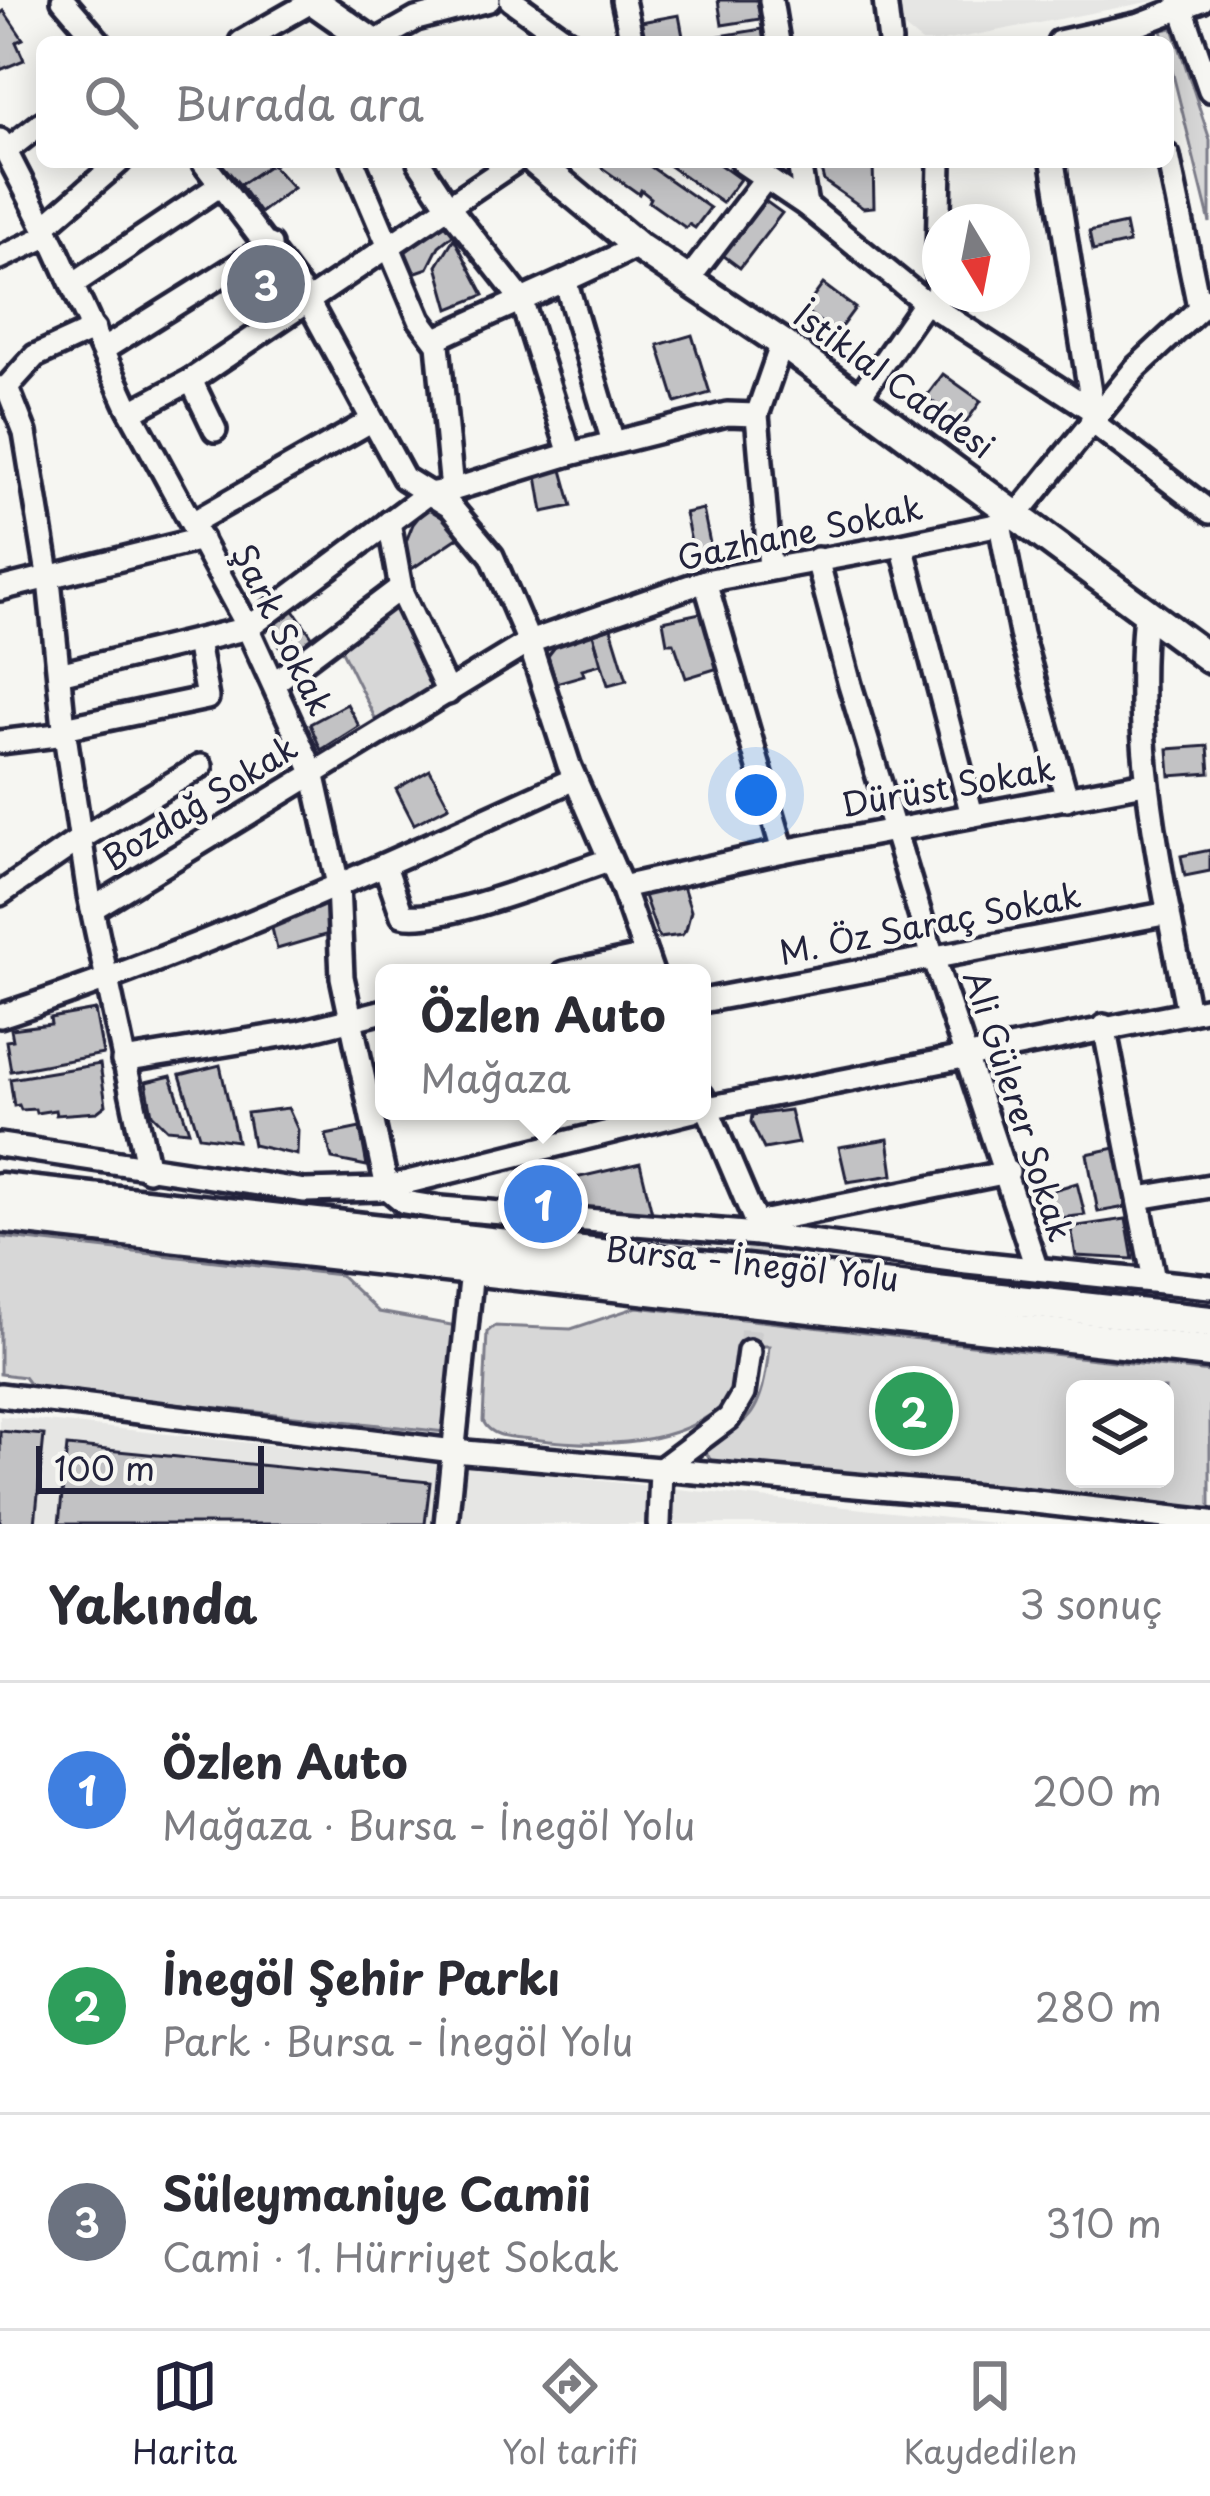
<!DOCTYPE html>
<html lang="tr">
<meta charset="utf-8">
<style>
:root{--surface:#fff;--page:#f7f7f7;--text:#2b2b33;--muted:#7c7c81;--line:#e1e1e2;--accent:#22223b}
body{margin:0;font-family:"Playpen Sans",sans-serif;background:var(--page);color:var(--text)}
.controls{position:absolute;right:36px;bottom:36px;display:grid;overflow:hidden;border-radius:18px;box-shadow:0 6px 30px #0003}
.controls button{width:108px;height:108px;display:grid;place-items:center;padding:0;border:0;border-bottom:3px solid var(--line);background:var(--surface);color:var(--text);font:60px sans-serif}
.compass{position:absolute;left:922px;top:204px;width:108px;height:108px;border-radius:50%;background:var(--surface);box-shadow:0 6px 30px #0003;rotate:170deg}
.scale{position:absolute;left:36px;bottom:30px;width:228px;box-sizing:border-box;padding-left:12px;border:6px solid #22223b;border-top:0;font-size:33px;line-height:42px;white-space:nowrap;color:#22223b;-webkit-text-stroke:9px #f6f6f2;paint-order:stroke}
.you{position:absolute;left:756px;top:795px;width:42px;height:42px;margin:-30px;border:9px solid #fff;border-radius:50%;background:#1a73e8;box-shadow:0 0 0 18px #1a73e833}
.badge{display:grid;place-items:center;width:78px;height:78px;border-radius:50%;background:var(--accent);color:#fff;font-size:39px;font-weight:700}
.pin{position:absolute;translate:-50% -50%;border:6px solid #fff;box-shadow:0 3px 12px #0006}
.popup{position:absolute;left:375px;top:964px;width:336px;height:156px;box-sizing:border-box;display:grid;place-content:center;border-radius:18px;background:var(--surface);filter:drop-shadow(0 3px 9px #0005);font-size:39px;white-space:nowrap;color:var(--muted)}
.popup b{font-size:45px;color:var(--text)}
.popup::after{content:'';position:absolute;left:50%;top:100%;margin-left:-24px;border:24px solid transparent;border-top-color:var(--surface)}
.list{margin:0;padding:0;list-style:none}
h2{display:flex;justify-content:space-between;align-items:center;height:156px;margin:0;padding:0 48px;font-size:51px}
h2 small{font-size:39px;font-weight:400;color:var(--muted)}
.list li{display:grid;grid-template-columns:78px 1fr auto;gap:36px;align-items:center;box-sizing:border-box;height:216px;padding:0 48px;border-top:3px solid var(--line)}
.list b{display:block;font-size:45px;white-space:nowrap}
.list p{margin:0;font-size:39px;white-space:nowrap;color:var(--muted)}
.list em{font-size:39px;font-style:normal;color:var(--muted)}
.icon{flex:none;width:66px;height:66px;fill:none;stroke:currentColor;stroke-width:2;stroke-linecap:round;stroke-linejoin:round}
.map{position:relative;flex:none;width:1210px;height:1524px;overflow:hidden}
.search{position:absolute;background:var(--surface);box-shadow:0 6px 30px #0003;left:36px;right:36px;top:36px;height:132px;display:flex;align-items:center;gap:30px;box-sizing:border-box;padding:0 42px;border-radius:18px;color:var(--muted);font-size:45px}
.sheet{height:804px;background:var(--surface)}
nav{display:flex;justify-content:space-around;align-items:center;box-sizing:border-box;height:168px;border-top:3px solid var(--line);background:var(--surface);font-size:33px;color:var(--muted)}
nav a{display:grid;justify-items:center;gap:6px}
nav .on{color:var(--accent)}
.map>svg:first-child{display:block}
.built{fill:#e6e6e4}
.green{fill:#d7d7d7;stroke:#7c7c89;stroke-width:3;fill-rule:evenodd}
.building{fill:#c2c2c4;stroke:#22223b;stroke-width:3}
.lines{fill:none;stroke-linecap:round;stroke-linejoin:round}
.minor-tunnel{stroke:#cccccd;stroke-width:21;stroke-dasharray:21 10;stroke-linecap:butt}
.minor-casing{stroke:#22223b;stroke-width:30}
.major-casing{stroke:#22223b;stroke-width:36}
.highway-casing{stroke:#22223b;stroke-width:39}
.minor{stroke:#f6f6f2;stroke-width:21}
.major{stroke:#f6f6f2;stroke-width:27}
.highway{stroke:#f6f6f2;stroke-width:30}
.labels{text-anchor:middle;stroke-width:9;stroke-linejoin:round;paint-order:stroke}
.street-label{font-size:33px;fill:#22223b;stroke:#f6f6f2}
</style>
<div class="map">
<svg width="1210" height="1524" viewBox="0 0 1210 1524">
<rect width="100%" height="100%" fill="#f6f6f2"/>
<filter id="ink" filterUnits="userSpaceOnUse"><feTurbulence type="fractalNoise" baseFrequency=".00833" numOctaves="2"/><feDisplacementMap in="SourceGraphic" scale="24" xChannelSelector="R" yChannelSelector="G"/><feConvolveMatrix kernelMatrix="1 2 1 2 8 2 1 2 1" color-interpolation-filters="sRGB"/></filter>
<g filter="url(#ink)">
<g class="built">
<path d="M896,0H1159L938,42H922L898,23Z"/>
<path d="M0,1416L1003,1524H0Z"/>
</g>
<g class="green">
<path d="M1173,28L1210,140V223L1162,30Z"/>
<path d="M394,599L432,680L426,696L377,722L337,641Z"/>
<path d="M0,1237L340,1275L379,1312L451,1325L469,1335L446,1432L32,1388L24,1377L0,1374Z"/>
<path d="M637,1307L1210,1372V1517L711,1461L706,1452V1439C717,1434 733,1430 743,1422C763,1407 767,1369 769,1346H746C742,1362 740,1387 729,1399C682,1449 594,1447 533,1439C515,1437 492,1439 483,1421L487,1332L494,1326L571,1329ZM1075,1389H1165V1479H1075Z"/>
</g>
<g class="building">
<path d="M718,0H757L760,19L722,25Z"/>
<path d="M4,11L23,39L16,42L24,60L0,70V14Z"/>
<path d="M679,15L684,42H644L641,22Z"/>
<path d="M762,29L764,42H696V40Z"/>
<path d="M220,162H270L271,164L240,185Z"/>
<path d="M601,162H644L710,208L695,228L689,224L686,228L649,202L651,198L641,190L639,194L602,168Z"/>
<path d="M664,162H716L740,179L722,203Z"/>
<path d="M819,162H873L874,207L863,208L824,181Z"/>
<path d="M271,164L293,188L260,213L240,185Z"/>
<path d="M761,198L782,213L740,268L720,253Z"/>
<path d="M449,220L455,233L439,246L428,268L405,276L398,257Z"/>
<path d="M1125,224L1129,243L1093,251L1089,232Z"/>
<path d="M454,238L484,295L449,309L437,266Z"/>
<path d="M264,258L291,292L268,310L241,276Z"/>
<path d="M823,284L855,308L836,334L804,310Z"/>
<path d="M692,335L710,393L676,403L658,345Z"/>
<path d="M943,374L981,401L964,425L926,397Z"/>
<path d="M562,470L572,506L543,512L537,476Z"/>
<path d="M428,505L462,535L410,570L401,554L413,524Z"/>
<path d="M703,509L713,558L695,562L685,513Z"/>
<path d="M293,609L318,645L289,665L270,627Z"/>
<path d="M700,613L710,616L725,666L686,678L674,643H667L663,621Z"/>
<path d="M611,628L627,680L608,685L593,634Z"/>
<path d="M593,634L601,664L582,669L584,675L556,683L548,656L558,643Z"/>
<path d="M347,704L359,726L321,750L310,724Z"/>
<path d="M1208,746L1210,773L1170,776L1168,749Z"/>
<path d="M430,770L449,806L414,824L396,789Z"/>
<path d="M1210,850V871L1185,876L1181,856Z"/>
<path d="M683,886L691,911L686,930L682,935L659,938L643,893Z"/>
<path d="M328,901L332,933L277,949L271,924Z"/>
<path d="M95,1010L103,1054L11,1071L6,1041L13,1040L11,1029L51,1024L50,1018Z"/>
<path d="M100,1064L106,1105L97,1112L56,1115L55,1110L36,1113L35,1109L21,1110L19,1105L14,1106L10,1079Z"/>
<path d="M220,1065L237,1141L199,1136L180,1075Z"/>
<path d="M171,1076L189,1131L167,1129L152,1114L146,1082Z"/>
<path d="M288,1108L298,1130L297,1155L253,1145L247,1113Z"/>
<path d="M790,1110L798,1143L764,1149L751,1122L752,1115Z"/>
<path d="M360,1128L367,1166L332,1159L326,1135Z"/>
<path d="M888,1139L893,1175L847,1182L839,1147Z"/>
<path d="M1120,1147L1131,1206L1098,1212L1087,1154Z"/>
<path d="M640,1163L653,1217L526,1203L524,1190Z"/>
<path d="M1077,1183L1085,1215L1051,1219L1043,1193Z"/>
<path d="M1126,1219L1133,1259L1076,1256L1071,1227Z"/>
<path d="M0,1431L44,1435L35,1524H0Z"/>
<path d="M67,1446L430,1482L425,1524H59Z"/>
</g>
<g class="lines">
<path class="minor-tunnel" d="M749,1351L757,1241"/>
<defs>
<g id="minor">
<path d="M63,0L99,42"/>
<path d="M511,0L569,42"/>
<path d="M623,0L632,42"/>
<path d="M771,0L778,42"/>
<path d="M885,0L890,42"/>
<path d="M1179,0L1210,90"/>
<path d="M241,42L313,1"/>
<path d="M375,42L416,19L489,0"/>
<path d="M1059,42L1140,24L1202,0"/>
<path d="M0,140L55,247L127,405L242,616L313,772L338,885L342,977L387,1188L404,1202L441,1208L757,1234L967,1262L1210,1287"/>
<path d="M6,151L42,123"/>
<path d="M1168,156L1199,307"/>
<path d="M203,162L307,299L404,478L451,507L492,556L529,642L569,765L622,887L652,973"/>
<path d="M353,162L420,320L438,344L452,490"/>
<path d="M419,162L448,206L521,299L570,454"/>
<path d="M742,162L806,205L925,302L1098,414"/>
<path d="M799,162L806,205"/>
<path d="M1053,162L1093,411"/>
<path d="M45,226L119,162"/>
<path d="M0,258L49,235"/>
<path d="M688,280L766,178"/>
<path d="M566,283L613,442"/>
<path d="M73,284L219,186"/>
<path d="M937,309L940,162"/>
<path d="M436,339C503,307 571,280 637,246"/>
<path d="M104,349L270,245"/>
<path d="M191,380L215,430"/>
<path d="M7,387L25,433L49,580L64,728L89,895L148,1170"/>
<path d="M0,388L7,387L35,356L94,329"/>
<path d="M857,400L925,302"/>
<path d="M131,412L191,380L514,162"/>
<path d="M1091,421L1210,512"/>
<path d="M389,522L402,594L448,693"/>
<path d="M192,523L371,421"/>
<path d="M1000,524L1021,634L1067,799"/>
<path d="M902,545L972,815"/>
<path d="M817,559L850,685L933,957L1036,1267"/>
<path d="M770,567L757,415L782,343"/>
<path d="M705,581L783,851"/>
<path d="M0,589L201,539"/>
<path d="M1145,614C1131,750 1163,880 1188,1013"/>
<path d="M59,674L248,628L427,494L452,490L570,454L727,414L757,415"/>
<path d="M274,683L400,588"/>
<path d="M64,728L207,698L197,641"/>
<path d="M0,742L65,734"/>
<path d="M385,866L402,915C441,925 565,874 609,860"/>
<path d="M622,887L783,851L1145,783"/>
<path d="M0,894L80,839L201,766"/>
<path d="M92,909L529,642L705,581L902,545L1000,524L1017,515L1135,369L1210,299"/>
<path d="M564,973L646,956"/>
<path d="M702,1001L1169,913"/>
<path d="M0,1016C197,952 386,865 574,779"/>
<path d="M1104,1026L1154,1280"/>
<path d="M123,1061L300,1032L384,1011"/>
<path d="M702,1096L756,1223L757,1234"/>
<path d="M702,1109L1210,1008"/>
<path d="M0,1145L305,1191L380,1189L693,1111"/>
<path d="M1139,1198L1210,1186"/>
<path d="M756,1223L1008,1172"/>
<path d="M0,1395L454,1451L1026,1501L1210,1522"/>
<path d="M446,1524L472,1270"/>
<path d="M659,1524L661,1469L729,1418L743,1394L749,1351"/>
</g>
<g id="major">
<path d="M312,0L372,42"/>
<path d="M536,162L637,246L782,343L1210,659"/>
</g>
<g id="highway">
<path d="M0,1189L1210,1322"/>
<path d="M0,1216L1210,1352"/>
</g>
</defs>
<use href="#minor" class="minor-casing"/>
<use href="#major" class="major-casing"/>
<use href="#highway" class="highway-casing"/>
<use href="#minor" class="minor"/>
<use href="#major" class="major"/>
<use href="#highway" class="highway"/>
</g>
</g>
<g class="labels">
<g class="street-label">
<text transform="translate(894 381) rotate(36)" y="12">İstiklal Caddesi</text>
<text transform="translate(800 533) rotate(-12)" y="12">Gazhane Sokak</text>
<text transform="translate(282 630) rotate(64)" y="12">Şark Sokak</text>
<text transform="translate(948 787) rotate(-10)" y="12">Dürüst Sokak</text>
<text transform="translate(200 803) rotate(-32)" y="12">Bozdağ Sokak</text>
<text transform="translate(930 924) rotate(-11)" y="12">M. Öz Saraç Sokak</text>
<text transform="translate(1018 1106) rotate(72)" y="12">Ali Gülerer Sokak</text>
<text transform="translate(752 1264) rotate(6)" y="12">Bursa - İnegöl Yolu</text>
</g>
</g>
</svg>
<div class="controls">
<button><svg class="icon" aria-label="layers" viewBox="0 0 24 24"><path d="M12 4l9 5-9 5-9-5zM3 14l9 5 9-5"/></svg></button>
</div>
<svg class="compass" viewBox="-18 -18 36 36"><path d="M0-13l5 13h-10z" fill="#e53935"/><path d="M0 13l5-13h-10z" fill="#7c7c81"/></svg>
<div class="scale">100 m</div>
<div class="you"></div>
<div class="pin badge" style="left:543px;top:1204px;background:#3f7fe0">1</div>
<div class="popup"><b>Özlen Auto</b>Mağaza</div>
<div class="pin badge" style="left:914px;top:1411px;background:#2e9e5b">2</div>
<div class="pin badge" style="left:266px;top:284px;background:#6b7280">3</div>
<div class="search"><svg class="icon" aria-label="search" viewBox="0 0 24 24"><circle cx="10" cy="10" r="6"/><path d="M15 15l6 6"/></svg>Burada ara</div>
</div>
<section class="sheet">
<h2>Yakında<small>3 sonuç</small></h2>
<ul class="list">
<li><span class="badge" style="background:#3f7fe0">1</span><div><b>Özlen Auto</b><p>Mağaza · Bursa - İnegöl Yolu</p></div><em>200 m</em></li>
<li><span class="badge" style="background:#2e9e5b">2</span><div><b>İnegöl Şehir Parkı</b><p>Park · Bursa - İnegöl Yolu</p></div><em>280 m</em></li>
<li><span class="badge" style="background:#6b7280">3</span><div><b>Süleymaniye Camii</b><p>Cami · 1. Hürriyet Sokak</p></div><em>310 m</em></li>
</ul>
</section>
<nav>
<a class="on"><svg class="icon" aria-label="map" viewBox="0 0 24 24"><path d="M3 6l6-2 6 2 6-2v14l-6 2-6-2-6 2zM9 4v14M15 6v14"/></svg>Harita</a>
<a><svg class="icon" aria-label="directions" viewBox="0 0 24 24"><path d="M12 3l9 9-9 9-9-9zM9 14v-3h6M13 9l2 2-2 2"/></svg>Yol tarifi</a>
<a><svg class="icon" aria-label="saved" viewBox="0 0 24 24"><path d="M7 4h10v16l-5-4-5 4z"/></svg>Kaydedilen</a>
</nav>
